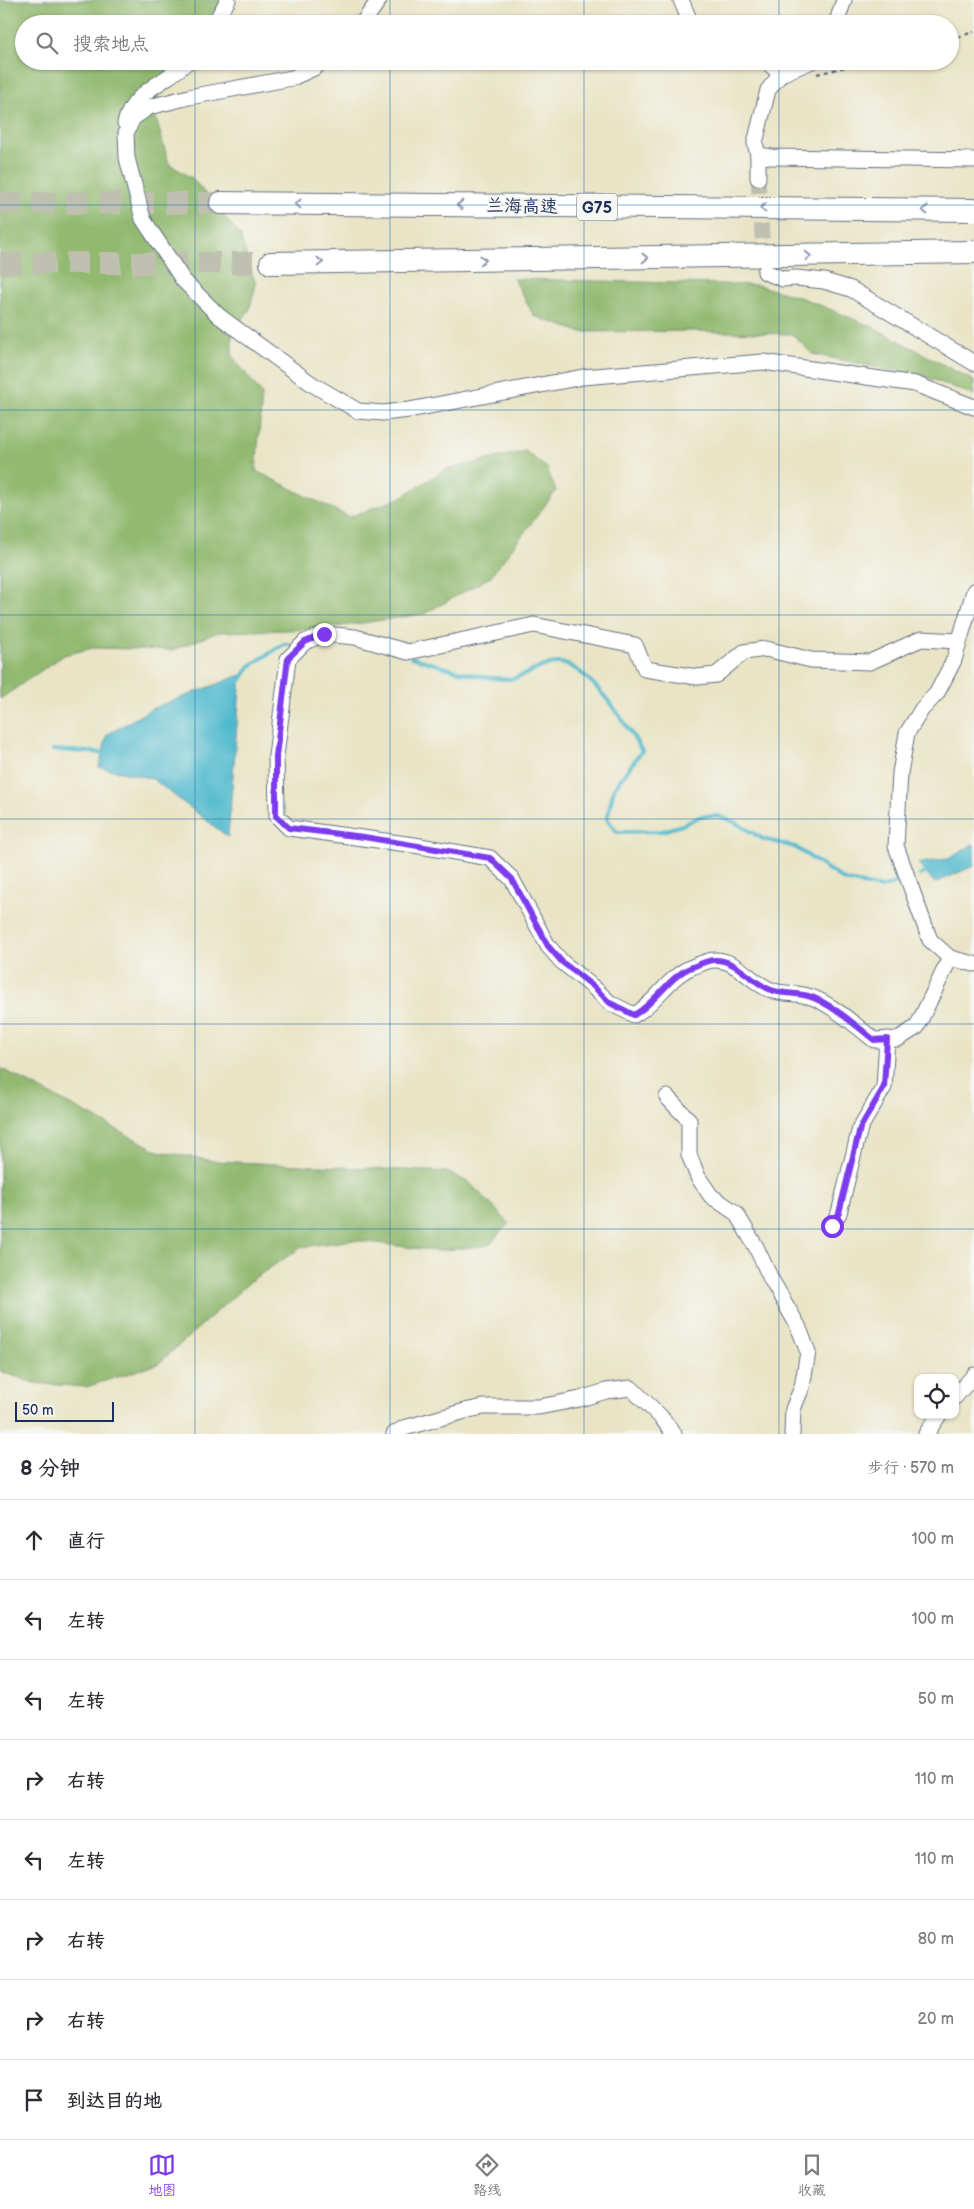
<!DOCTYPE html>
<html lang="zh">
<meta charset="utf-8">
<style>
:root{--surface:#fff;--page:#f2f2f3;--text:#2b2b33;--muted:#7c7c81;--line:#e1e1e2;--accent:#7c3aed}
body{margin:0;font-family:"Balsamiq Sans","LXGW WenKai TC",sans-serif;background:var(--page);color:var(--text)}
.controls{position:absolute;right:15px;bottom:15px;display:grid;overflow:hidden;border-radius:10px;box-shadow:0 1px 4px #0004}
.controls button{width:45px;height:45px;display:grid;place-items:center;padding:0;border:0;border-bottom:1px solid var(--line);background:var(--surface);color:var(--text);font:25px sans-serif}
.scale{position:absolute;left:15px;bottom:12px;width:99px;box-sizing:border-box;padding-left:5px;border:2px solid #1b2f5e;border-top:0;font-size:14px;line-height:18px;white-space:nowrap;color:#1b2f5e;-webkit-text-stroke:4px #f6f6f2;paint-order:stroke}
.stop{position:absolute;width:15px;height:15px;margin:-11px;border:4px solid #7c3aed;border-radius:50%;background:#fff}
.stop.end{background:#7c3aed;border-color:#fff;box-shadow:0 1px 5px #0008}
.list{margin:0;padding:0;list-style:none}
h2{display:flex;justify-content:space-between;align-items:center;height:65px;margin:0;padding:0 20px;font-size:21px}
h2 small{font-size:16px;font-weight:400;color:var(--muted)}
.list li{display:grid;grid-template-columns:32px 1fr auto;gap:15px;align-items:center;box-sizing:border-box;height:80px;padding:0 20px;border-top:1px solid var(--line)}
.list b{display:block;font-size:19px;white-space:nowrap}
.list em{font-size:16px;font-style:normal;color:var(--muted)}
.icon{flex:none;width:28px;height:28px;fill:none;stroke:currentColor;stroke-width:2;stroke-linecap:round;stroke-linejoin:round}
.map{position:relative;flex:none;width:974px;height:1434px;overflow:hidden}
.search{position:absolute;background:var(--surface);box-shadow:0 1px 4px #0004;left:15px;right:15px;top:15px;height:55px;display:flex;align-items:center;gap:12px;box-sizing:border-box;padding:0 18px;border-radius:28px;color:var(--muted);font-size:19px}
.sheet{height:705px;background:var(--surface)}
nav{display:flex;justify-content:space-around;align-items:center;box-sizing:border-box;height:70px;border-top:1px solid var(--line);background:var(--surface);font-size:14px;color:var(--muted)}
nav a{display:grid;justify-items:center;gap:2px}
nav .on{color:var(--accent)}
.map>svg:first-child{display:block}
.forest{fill:#91b96f;stroke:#567466}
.water{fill:#50b9cd;stroke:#367496}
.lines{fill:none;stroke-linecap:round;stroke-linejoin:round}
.stream{stroke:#50b9cd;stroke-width:4}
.minor-tunnel{stroke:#c0c0b0;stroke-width:15;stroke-dasharray:15 8;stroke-linecap:butt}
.highway-tunnel{stroke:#c0c0b0;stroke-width:22;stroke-dasharray:22 11;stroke-linecap:butt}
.minor-casing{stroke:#636e82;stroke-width:17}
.highway-casing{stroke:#636e82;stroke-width:24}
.path{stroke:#636e82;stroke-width:2.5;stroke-dasharray:4 4;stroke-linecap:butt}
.minor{stroke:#fff;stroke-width:15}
.highway{stroke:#fff;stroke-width:22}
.oneway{stroke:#8d97ae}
.route{stroke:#7c3aed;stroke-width:6}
.grid{fill:none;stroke:#1f6fb2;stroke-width:1;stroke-opacity:0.55}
.labels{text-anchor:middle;stroke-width:4.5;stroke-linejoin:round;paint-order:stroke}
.shield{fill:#f6f6f2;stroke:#5d6b8a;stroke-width:1}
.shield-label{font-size:16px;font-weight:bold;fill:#1b2f5e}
.street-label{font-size:18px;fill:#1b2f5e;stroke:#f6f6f2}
</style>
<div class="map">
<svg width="974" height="1434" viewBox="0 0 974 1434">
<rect width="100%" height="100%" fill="#f6f6f2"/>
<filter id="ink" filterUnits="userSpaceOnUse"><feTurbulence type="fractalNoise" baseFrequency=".02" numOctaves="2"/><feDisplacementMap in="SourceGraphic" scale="10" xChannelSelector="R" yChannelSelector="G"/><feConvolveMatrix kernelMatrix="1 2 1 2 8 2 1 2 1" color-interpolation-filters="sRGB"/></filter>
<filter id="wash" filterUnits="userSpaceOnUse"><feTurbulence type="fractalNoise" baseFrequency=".0096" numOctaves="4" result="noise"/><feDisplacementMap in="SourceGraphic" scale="20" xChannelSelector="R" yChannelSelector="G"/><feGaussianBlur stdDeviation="1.12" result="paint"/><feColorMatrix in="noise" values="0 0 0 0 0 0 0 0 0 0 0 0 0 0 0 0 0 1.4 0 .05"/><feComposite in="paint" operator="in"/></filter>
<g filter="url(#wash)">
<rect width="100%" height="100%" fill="#e9e4c5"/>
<g class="forest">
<path d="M0,0H226L204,24H24V61H175L159,89L155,115L169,164L192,178L240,235L256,285L249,311L232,332V356L262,394L256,471L349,517L400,498L445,470L525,451L547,468L556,491L490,577L424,614L321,629L218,632L173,650L93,648L64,655L0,699Z"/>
<path d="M514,279L757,285L805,299L875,328L974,381V395L929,378L812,354L792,334L693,331L580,332L534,316Z"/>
<path d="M0,1068L158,1151L213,1161L447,1172L470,1183L509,1223L489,1245L437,1251L353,1240L302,1247L253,1279L158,1364L86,1387L34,1383L0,1371Z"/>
</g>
<g class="water">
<path d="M241,675L228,837L153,779L99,767L107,735L151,709Z"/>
<path d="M974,844V866L935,883L918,863L948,859Z"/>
</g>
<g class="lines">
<g class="stream">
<path d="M411,657C442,666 476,679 509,679C522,679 540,664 556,663C586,660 628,727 642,751L614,788L607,819L617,832L662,831L682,825L701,816H719L736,823L763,839L795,847L844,880L881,888L898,882"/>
<path d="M237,685L250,666L284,644H288"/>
<path d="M53,750L106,753"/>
<path d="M920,875L930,871"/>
</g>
</g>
</g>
<g filter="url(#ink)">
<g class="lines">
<path class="minor-tunnel" d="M758,178L764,263"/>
<g class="highway-tunnel">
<path d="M0,203H221"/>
<path d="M0,263H271"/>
</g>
<defs>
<g id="minor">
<path d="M681,0L691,24"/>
<path d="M214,24L228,0"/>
<path d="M362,24L379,0"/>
<path d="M836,24L844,0"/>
<path d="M323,61L314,68L292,78L189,97L149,107L133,118L126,133L127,158L143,219L183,280L219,316L312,384L358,411L383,413L409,410L583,377L763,362L915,384L974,407"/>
<path d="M766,61L781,74"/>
<path d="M812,61L781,74L768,90L755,143L758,155L772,157L974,160"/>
<path d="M125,123C133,90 167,83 188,61"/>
<path d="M758,155V178"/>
<path d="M765,272L783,279L796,278L824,281L851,289L974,363"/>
<path d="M974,591L954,660L937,693L922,709L907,733L900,773L896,846L930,940L950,958L974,964"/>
<path d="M950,958L917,1027L898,1039L874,1040C858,1027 828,1001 808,996C797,993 785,994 774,991C752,985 738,959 714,960C708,960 698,965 692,967C669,976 656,1003 634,1015L610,1003L593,987L562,962L548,946L512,879L490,858L414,845L289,828L277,816L276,756L288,659L305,642L324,634L355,637L408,652L534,625L635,645L645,669L697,677L716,675L744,652L766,649L811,660L870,662L921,639L959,641"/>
<path d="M667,1097L689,1120V1155L698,1177L711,1196L736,1213L756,1247L771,1279L798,1326L808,1352L802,1387L793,1409L792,1434"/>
<path d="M832,1226L839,1213L860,1128L884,1087L887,1039"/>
<path d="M955,1397L974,1375"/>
<path d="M394,1434L404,1428L469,1410L484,1407H539L580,1399L606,1391L631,1388L661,1417L674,1434"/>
<path d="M926,1434L939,1415"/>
</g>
<g id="highway">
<path d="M221,203L974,210"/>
<path d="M271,263L974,252"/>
</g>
</defs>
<use href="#minor" class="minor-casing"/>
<use href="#highway" class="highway-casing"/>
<g class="path">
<path d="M950,39L974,32"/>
<path d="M817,74L870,61"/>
</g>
<use href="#minor" class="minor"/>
<use href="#highway" class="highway"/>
</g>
<defs><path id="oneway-chevron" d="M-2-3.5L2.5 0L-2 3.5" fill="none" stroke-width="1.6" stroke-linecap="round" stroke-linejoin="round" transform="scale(1.25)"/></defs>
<g class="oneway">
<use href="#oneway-chevron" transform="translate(298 204) rotate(-179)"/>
<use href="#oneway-chevron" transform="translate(460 205) rotate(-179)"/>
<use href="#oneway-chevron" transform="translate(763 208) rotate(-179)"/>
<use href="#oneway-chevron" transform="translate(925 210) rotate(-179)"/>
<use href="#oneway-chevron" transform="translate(808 256) rotate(-1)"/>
<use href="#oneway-chevron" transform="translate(645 258) rotate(-1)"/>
<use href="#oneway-chevron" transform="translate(483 260) rotate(-1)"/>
<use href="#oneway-chevron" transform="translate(320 262) rotate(-1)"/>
</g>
</g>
<g class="lines" filter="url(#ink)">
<path class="route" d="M324,634L305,642L288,658L276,756V816L289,828L364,837L490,858L512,879L548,946L562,962L594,987L610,1003L634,1015C656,1003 669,976 692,967C698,965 708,960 714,960C738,959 752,985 774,991C785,994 797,993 808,996C828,1001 858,1027 874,1040L887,1039L884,1087L860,1128L839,1213L832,1226"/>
</g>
<path class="grid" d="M195,0V24M390,0V24M584,0V24M779,0V24M195,61V1434M390,61V1434M584,61V1434M779,61V1434M0,205H974M0,410H974M0,615H974M0,819H974M0,1024H974M0,1229H974"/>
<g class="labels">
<rect class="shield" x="577" y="193.5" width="40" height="27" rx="4"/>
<g class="shield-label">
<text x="597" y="213">G75</text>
</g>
<g class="street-label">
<text transform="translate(522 206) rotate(1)" y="6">兰海高速</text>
</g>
</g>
</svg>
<div class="controls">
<button><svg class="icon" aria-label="locate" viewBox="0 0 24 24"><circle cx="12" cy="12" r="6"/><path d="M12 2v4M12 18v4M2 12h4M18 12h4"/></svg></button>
</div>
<div class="scale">50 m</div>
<div class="stop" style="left:832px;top:1226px"></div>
<div class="stop end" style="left:324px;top:634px"></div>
<div class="search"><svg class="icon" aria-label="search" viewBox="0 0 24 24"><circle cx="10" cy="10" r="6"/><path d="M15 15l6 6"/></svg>搜索地点</div>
</div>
<section class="sheet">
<h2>8 分钟<small>步行 · 570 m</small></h2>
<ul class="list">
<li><svg class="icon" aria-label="ahead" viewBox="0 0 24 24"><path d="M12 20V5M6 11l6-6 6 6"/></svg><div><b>直行</b></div><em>100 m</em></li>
<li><svg class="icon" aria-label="left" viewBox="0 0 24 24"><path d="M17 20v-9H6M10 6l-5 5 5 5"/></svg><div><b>左转</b></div><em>100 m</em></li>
<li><svg class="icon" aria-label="left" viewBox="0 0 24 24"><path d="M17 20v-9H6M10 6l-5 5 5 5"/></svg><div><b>左转</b></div><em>50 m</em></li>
<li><svg class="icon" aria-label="right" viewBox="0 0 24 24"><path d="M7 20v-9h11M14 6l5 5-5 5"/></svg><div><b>右转</b></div><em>110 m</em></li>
<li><svg class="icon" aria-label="left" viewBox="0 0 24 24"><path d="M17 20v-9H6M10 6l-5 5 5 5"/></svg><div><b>左转</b></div><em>110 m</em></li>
<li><svg class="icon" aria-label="right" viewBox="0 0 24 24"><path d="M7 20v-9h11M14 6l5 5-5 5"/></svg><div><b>右转</b></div><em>80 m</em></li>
<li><svg class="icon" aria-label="right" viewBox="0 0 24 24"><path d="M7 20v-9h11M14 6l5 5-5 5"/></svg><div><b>右转</b></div><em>20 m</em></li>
<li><svg class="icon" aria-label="arrive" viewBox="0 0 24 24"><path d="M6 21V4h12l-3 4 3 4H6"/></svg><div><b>到达目的地</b></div></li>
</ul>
</section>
<nav>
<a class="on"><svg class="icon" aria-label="map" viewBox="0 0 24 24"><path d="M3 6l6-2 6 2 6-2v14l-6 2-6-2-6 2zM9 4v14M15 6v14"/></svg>地图</a>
<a><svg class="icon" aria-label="directions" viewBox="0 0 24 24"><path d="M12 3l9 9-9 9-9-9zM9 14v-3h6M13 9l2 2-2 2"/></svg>路线</a>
<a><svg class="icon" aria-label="saved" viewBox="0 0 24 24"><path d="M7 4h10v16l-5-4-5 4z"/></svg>收藏</a>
</nav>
